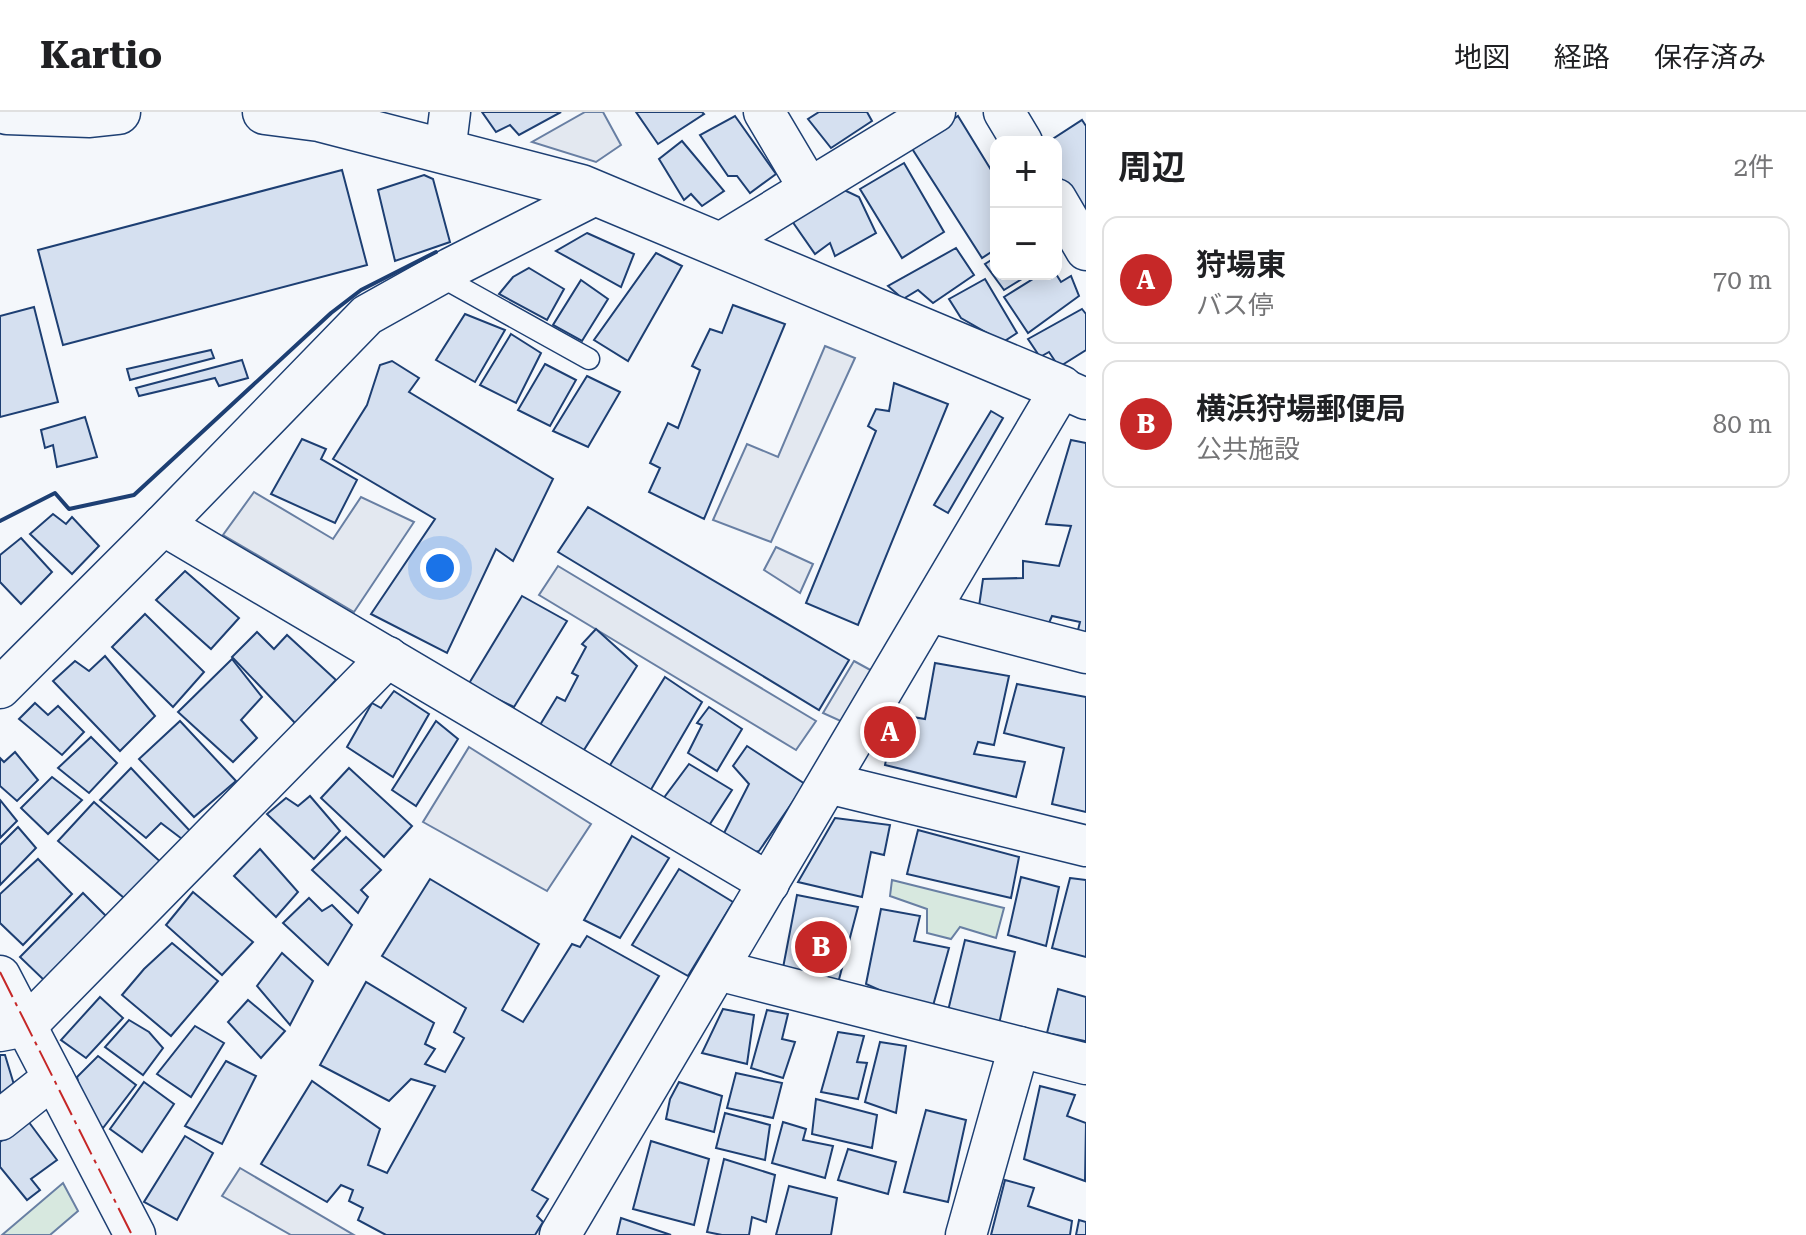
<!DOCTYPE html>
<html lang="ja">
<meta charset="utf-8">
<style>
:root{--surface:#fff;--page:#f6f6f6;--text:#202124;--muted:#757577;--line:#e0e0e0;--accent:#c62828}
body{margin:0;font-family:"Roboto Serif","Noto Sans JP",serif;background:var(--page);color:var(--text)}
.controls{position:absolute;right:24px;top:24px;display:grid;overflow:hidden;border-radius:16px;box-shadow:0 4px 20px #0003}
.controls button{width:72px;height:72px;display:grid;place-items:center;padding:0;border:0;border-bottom:2px solid var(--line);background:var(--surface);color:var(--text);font:40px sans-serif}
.you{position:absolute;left:440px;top:456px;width:28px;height:28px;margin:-20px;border:6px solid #fff;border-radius:50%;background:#1a73e8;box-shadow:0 0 0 12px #1a73e833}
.badge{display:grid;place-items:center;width:52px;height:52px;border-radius:50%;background:var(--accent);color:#fff;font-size:26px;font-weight:700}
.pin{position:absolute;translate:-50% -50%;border:4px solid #fff;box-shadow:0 2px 8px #0006}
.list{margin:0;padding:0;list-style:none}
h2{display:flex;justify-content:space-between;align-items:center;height:104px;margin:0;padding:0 32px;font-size:34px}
h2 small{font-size:26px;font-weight:400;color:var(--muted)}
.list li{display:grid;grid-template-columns:52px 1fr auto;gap:24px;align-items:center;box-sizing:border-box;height:128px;margin:0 16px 16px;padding:0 16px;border:2px solid var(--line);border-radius:16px}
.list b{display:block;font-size:30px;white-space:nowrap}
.list p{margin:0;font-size:26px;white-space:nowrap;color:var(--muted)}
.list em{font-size:26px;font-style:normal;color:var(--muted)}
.map{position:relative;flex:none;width:1086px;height:1123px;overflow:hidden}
header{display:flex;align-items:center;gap:48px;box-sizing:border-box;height:112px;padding:0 40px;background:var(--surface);border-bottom:2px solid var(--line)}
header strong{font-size:38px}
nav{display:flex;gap:44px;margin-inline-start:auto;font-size:28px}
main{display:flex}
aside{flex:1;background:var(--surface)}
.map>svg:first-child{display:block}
.green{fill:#d7e8df;stroke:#687fa3;stroke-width:2}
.parking{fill:#e3e8f0;stroke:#687fa3;stroke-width:2}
.building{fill:#d5e0f0;stroke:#1d3f73;stroke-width:2}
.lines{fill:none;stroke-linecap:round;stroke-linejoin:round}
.service-casing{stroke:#1d3f73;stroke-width:23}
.minor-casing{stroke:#1d3f73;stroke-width:43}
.tertiary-casing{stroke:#1d3f73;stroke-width:47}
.service{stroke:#f4f7fb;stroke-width:20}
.minor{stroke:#f4f7fb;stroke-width:40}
.tertiary{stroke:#f4f7fb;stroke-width:44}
.wall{stroke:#1d3f73;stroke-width:4}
.power{stroke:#c62828;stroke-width:2;stroke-dasharray:28 6 4 6;stroke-linecap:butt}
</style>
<header>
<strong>Kartio</strong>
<nav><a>地図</a><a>経路</a><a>保存済み</a></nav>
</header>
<main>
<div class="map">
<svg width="1086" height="1123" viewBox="0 0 1086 1123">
<rect width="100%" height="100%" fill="#f4f7fb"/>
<g class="green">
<path d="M892,768L1004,796L996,826L960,815L951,827L927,821V797L890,784Z"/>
<path d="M63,1071L78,1099L50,1123H2Z"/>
</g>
<g class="parking">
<path d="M585,0H603L621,33L596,50L532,30Z"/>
<path d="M825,234L855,246L771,430L713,408L747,332L778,345Z"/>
<path d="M254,380L333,427L361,385L414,410L354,500L223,423Z"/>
<path d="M776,435L813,452L800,481L764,458Z"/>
<path d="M558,454L816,609L796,638L539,483Z"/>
<path d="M854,549L874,560L845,611L823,601Z"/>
<path d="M469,635L591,712L547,779L423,710Z"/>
<path d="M240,1056L354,1123H291L222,1084Z"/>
</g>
<g class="building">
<path d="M482,0H561L519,23L510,13L496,20Z"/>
<path d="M636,0H702L704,2L658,32Z"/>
<path d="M819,0H867L872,9L831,36L808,7Z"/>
<path d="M735,4L776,62L750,81L737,64H728L700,23Z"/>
<path d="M958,4L996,66V137L982,146L911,35Z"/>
<path d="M1082,8L1086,14V105L1056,59V30H1048Z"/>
<path d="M682,29L724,79L702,94L691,82L684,88L659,47Z"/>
<path d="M904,51L944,120L902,146L860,77Z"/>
<path d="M342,58L367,153L63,233L38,138Z"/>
<path d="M424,63L433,67L450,130L395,149L378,78Z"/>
<path d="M842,77L859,85L876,121L835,144L830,131L815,142L792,109Z"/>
<path d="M587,121L634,142L621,175L556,139Z"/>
<path d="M956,136L974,163L933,191L918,178L903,187L888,174Z"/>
<path d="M656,141L682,154L628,249L594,228Z"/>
<path d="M996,145V162H1030L1004,178L985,152Z"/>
<path d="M529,156L564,177L547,208L499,182L513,165Z"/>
<path d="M1041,162H1056L1061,170L1071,164L1079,184L1028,221L1004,185Z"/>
<path d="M985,167L1017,221L1003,230L961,206L949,187Z"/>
<path d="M581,168L608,187L582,229L553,213Z"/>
<path d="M733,193L785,212L704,407L649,380L660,356L650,351L668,311L678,316L700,258L692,254L710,217L722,221Z"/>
<path d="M34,195L58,290L0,305V204Z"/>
<path d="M1082,197L1086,202V238L1059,255L1049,240L1040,245L1028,227Z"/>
<path d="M465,202L505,218L475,270L436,248Z"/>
<path d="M511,222L541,241L516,291L480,273Z"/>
<path d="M211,238L214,246L130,268L127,257Z"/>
<path d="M242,248L248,266L219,274L215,266L139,284L136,276Z"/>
<path d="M392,249L419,266L409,280L553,367L513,449L496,437L447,541L371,502L435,407L333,347L367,293L380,253Z"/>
<path d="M545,252L576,268L550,314L518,298Z"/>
<path d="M587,264L620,280L588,335L553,319Z"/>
<path d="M894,271L948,292L858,513L806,491L876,319L868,314L876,297L889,299Z"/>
<path d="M991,299L1003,306L948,401L934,393Z"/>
<path d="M85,305L97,345L57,355L53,333L45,336L41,318Z"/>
<path d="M302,327L326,337L321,347L357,368L335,411L271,382Z"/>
<path d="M1071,328L1086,331V529L1076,526L1080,510L1052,504L1045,520L978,501L983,467L1023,466V449L1059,454L1071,414L1046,412Z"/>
<path d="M588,395L849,548L819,598L558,440Z"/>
<path d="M53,402L66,412L72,405L99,434L72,462L30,422Z"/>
<path d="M21,426L52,460L21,492L0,470V443Z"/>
<path d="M185,459L239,506L211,537L156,488Z"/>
<path d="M522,484L567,509L514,595L468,573Z"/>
<path d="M145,502L204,560L173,595L112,535Z"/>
<path d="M596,517L637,554L582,641L540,613L557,585L565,589L578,564L572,561L586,535L582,532Z"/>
<path d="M257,520L274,537L287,523L336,568L295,611L232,545Z"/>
<path d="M105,544L155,604L120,639L53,569L75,549L89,559Z"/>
<path d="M232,547L262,585L241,608L257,626L233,650L178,600Z"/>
<path d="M935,551L1009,564L994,633L978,630L974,642L1025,650L1016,685L885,653L895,602L925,607Z"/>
<path d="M665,565L702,590L649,681L607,658Z"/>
<path d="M1017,572L1086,585V700L1052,692L1064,636L1004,621Z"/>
<path d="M394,579L429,602L393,665L347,635L372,591L381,596Z"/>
<path d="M35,591L48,603L58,594L84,620L62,643L19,607Z"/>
<path d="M709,595L742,617L717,659L688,641L702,613L697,611Z"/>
<path d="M180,609L236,669L194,705L139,647Z"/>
<path d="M436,609L458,627L416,694L392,678Z"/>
<path d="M91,625L117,651L89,681L58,656Z"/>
<path d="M747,634L805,672L759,739L744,743L721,727L749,672L733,654Z"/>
<path d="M15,640L38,668L17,689L0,674V646L4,650Z"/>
<path d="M689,652L732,678L706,718L663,687Z"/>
<path d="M131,656L190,719L182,727L161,711L146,726L100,688Z"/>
<path d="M349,656L412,714L384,745L321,686Z"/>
<path d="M52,665L82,688L48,722L21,696Z"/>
<path d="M310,684L340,719L314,747L267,702L286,686L298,694Z"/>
<path d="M0,688L17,709L0,726Z"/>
<path d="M94,690L164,753L131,792L58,729Z"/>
<path d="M835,706L890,713L884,743L871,740L862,785L798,770Z"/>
<path d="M18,715L36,736L0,773V733Z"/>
<path d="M918,718L1019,745L1011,786L907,762Z"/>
<path d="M632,724L669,746L620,826L584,808Z"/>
<path d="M346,725L381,758L361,778L368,785L358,801L312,758Z"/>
<path d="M260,737L298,780L276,805L234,764Z"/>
<path d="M38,747L72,782L23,833L0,811V782Z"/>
<path d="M679,757L733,790L688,864L632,833Z"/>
<path d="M1021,765L1059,775L1046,834L1008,823Z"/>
<path d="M1070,766L1086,768V845L1052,836Z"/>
<path d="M430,767L539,832L502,898L523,910L572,832L580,835L587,824L659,864L532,1078L548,1087L537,1104L543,1110L535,1123H386L358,1108L363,1096L349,1089L353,1078L341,1073L327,1090L261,1052L312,969L380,1017L368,1053L387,1061L435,974L411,967L389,989L320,953L366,870L434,911L425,932L435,937L425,952L445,960L464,926L454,920L466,896L382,844Z"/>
<path d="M193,780L253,830L222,863L166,813Z"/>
<path d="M83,781L113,811L47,871L20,845Z"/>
<path d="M797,783L858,795L837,875L782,861Z"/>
<path d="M309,786L322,799L332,793L352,813L328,853L283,811Z"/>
<path d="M881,797L920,804L914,829L949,836L931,901L866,872Z"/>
<path d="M965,828L1015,840L999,912L947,903Z"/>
<path d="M172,831L218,869L171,924L122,883L144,857Z"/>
<path d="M282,841L313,869L290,913L257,874Z"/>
<path d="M1058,877L1086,885V939L1082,938L1085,929L1047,921Z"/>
<path d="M100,885L123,906L86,946L61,928Z"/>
<path d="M248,888L285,919L261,946L228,910Z"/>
<path d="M723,897L754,903L747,952L702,941Z"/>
<path d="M767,898L788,902L782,927L795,930L783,966L751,956Z"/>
<path d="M129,908L149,920L163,936L143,963L105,935Z"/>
<path d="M195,914L224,931L191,985L157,962Z"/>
<path d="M838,920L864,924L857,950L867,951L858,987L821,980Z"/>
<path d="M880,930L906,934L896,1001L865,990Z"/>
<path d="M0,943H5L15,976L0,992Z"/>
<path d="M98,944L136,973L103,1016L85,999L77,965Z"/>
<path d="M226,949L256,964L222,1032L185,1014Z"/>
<path d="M736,961L782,971L773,1006L727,996Z"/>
<path d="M144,970L174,992L142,1040L110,1017Z"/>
<path d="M679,970L722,984L714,1020L666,1007L670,987Z"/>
<path d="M1040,974L1075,983L1067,1004L1086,1011L1085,1069L1024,1047Z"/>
<path d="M816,987L877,1003L872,1036L812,1022Z"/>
<path d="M926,998L966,1008L948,1090L904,1080Z"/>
<path d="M725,1001L770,1013L765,1048L716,1036Z"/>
<path d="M28,1009L57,1048L31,1067L40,1078L27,1088L0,1055V1030Z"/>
<path d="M783,1010L806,1017L803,1028L833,1034L825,1066L772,1051Z"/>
<path d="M185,1024L213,1041L177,1108L144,1090Z"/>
<path d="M651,1029L709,1047L694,1113L633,1097Z"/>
<path d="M848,1037L896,1050L888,1082L838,1068Z"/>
<path d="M724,1047L775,1063L766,1110L752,1105L749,1123H722L707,1120Z"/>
<path d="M1005,1068L1034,1076L1028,1094L1072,1109L1070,1123H991Z"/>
<path d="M789,1074L837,1086L831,1123H776Z"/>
<path d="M621,1106L671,1123H617Z"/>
<path d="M1079,1108L1086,1110V1123H1076Z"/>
</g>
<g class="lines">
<defs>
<path id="service" d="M438,163L589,247"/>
<g id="minor">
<path d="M764,0L809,76"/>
<path d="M1004,0L1022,30"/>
<path d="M445,40L450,0"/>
<path d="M1056,87L1086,138"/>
<path d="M717,133L935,0"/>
<path d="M163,413L769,771"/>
<path d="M929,500L1086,541"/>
<path d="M0,576L163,413L367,203L451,156L597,82"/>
<path d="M828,671L1086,734"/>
<path d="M718,858L1086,952"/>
<path d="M0,864L135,1123"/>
<path d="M0,919L26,914L388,545"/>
<path d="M0,1008L53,966"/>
<path d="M560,1123L1061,276L1086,287"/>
<path d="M966,1123L1019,935"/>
</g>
<g id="tertiary">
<path d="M7,0L90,3L118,0"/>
<path d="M265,0L319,7L581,75L1061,276"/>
</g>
</defs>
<use href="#service" class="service-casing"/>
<use href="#minor" class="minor-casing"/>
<use href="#tertiary" class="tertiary-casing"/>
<use href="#service" class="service"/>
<use href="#minor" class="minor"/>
<use href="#tertiary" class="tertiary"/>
<path class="wall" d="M0,409L55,381L69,397L134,383L331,201L361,178L436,140"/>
<path class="power" d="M0,860L132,1123"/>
</g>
</svg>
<div class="controls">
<button>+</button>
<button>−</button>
</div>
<div class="you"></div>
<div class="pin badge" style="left:890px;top:620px">A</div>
<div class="pin badge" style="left:821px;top:835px">B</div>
</div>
<aside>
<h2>周辺<small>2件</small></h2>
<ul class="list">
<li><span class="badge">A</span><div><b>狩場東</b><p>バス停</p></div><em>70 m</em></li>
<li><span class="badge">B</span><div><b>横浜狩場郵便局</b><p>公共施設</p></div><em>80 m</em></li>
</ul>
</aside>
</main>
